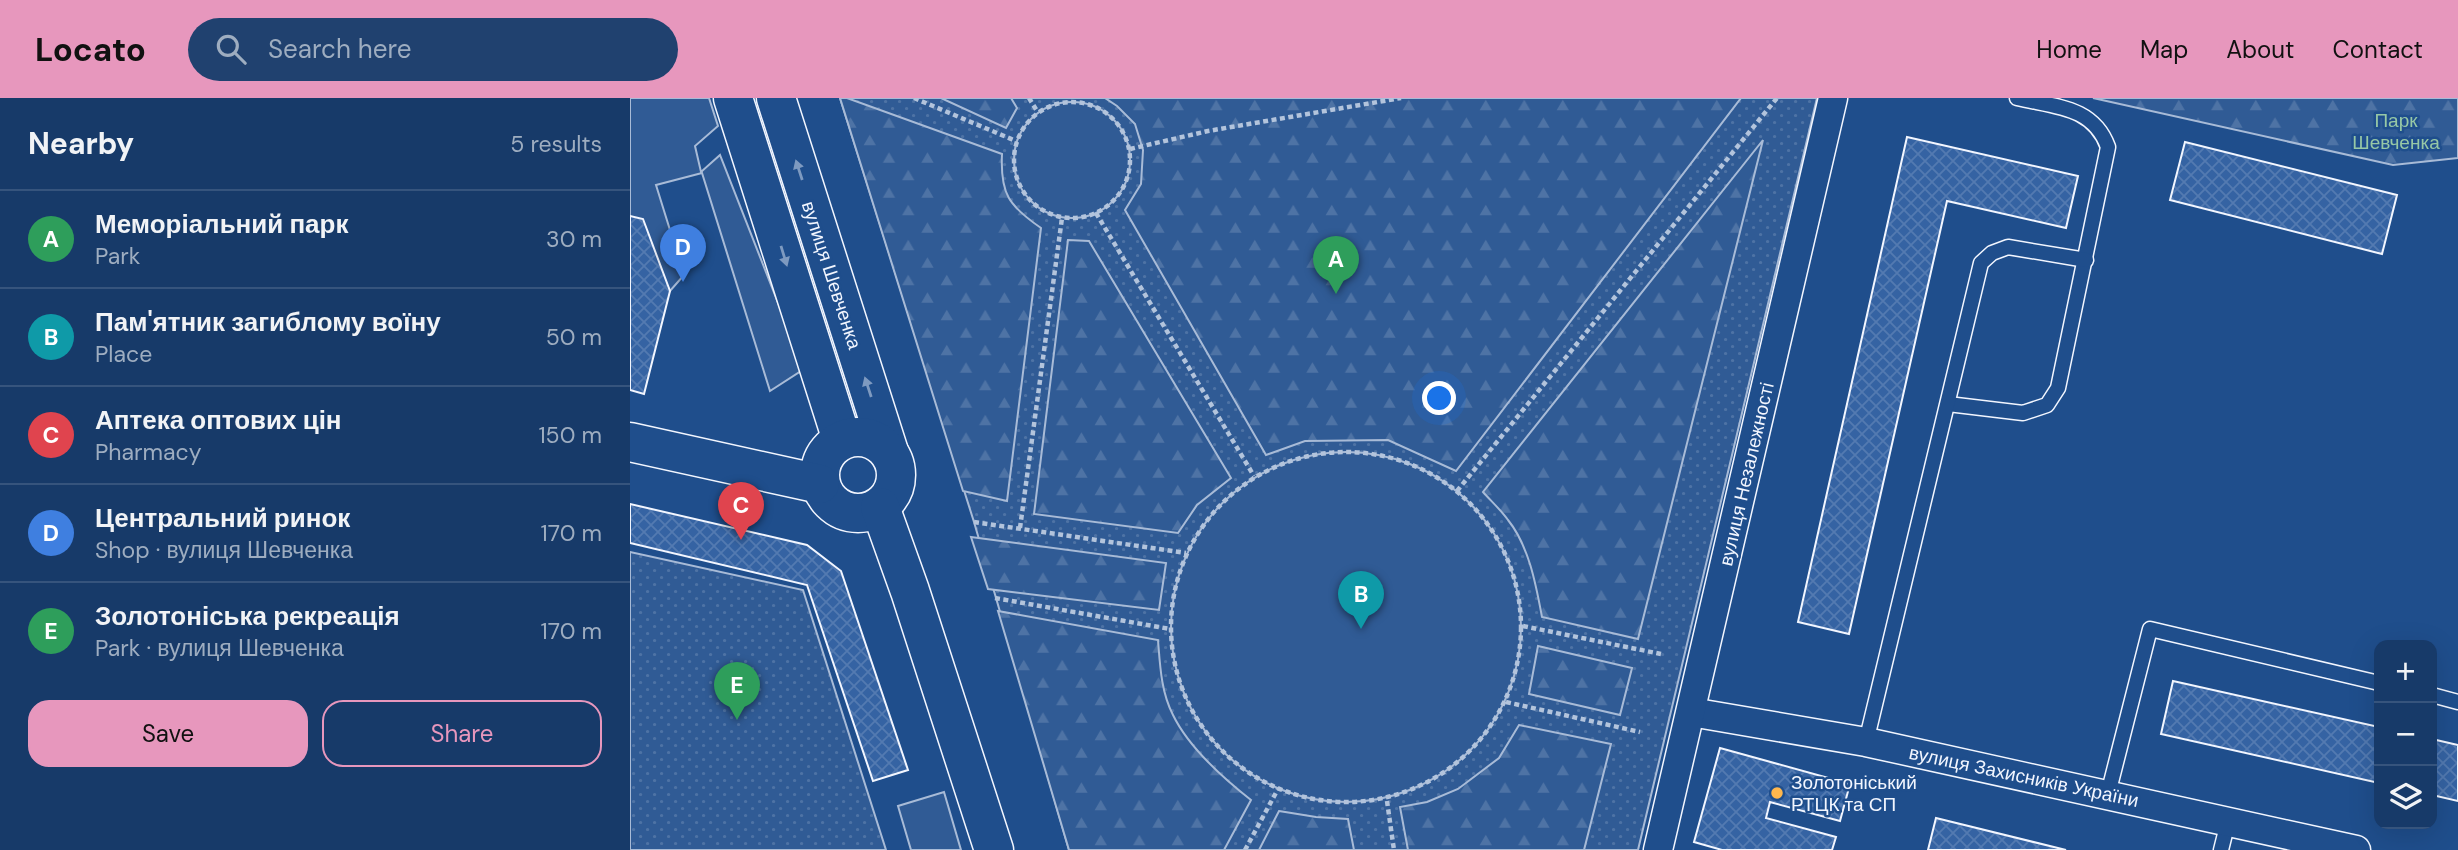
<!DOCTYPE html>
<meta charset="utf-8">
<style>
:root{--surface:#173a69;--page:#20416f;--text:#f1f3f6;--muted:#9eadc0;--line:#36547d;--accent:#e797bd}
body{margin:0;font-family:"DM Sans",sans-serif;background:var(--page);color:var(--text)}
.controls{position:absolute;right:21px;bottom:21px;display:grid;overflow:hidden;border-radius:14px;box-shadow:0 7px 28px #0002}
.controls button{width:63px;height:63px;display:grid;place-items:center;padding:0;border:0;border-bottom:2px solid var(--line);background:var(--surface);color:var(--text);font:35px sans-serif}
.you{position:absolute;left:810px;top:301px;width:24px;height:24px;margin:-18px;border:5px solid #fff;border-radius:50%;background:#1a73e8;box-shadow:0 0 0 10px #1a73e833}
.badge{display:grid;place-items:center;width:46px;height:46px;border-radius:50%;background:var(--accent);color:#fff;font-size:23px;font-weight:700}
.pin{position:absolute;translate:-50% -58px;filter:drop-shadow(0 2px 4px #0008)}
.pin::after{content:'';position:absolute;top:37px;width:24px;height:21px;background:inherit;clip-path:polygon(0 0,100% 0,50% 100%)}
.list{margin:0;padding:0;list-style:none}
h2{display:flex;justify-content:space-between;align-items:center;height:91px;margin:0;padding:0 28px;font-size:30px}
h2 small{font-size:23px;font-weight:400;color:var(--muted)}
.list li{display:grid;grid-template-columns:46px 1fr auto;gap:21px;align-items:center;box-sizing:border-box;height:98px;padding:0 28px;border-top:2px solid var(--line)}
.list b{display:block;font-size:26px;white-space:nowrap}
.list p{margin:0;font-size:23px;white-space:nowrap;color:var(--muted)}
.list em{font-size:23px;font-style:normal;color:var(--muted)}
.actions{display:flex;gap:14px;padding:21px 28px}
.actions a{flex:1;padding:16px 0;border:2px solid var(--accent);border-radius:21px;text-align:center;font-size:24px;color:var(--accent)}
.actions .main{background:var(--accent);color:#111}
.icon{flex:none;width:38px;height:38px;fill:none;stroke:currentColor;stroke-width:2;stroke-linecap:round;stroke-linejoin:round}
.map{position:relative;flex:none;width:1828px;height:752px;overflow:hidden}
header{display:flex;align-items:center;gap:42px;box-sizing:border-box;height:98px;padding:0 35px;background:var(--accent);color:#111}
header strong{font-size:33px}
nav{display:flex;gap:38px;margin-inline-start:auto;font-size:24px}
.search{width:490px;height:63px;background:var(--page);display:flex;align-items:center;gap:18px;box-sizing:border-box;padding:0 24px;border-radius:38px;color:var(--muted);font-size:26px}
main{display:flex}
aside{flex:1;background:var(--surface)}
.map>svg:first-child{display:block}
.grass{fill:url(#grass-dots);stroke:#a8bbd7;stroke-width:2}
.forest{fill:url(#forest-firs);stroke:#a8bbd7;stroke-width:2}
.built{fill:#305b95;stroke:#a8bbd7;stroke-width:2}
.building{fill:url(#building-cross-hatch);stroke:#f2f6ff;stroke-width:2}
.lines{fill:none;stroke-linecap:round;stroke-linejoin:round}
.lane-casing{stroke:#f2f6ff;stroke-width:17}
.street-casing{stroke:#f2f6ff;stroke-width:31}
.secondary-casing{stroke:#f2f6ff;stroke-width:41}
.path{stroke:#b3c4dc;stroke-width:4.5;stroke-dasharray:5 3.5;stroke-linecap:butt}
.lane{stroke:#1f4e8c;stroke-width:14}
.street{stroke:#1f4e8c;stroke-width:28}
.secondary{stroke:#1f4e8c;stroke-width:38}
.oneway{fill:#7e9ac0}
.poi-dot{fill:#ffb74d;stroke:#1f4e8c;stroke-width:2.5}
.labels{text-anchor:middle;stroke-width:5;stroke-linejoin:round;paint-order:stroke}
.park-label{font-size:19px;fill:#97c8a6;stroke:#1f4e8c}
.street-label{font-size:19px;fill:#f2f6ff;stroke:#1f4e8c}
.poi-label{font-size:19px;fill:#f2f6ff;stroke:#1f4e8c;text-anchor:start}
</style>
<header>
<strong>Locato</strong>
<div class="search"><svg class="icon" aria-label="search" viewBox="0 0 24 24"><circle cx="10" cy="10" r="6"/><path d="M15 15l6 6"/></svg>Search here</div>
<nav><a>Home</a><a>Map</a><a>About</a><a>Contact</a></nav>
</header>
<main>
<aside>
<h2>Nearby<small>5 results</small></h2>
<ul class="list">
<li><span class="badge" style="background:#2e9e5b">A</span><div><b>Меморіальний парк</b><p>Park</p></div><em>30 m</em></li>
<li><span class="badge" style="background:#0f9aa8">B</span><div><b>Пам'ятник загиблому воїну</b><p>Place</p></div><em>50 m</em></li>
<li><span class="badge" style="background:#e0444e">C</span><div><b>Аптека оптових цін</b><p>Pharmacy</p></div><em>150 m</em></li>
<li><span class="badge" style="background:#3f7fe0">D</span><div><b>Центральний ринок</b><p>Shop · вулиця Шевченка</p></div><em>170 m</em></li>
<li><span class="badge" style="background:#2e9e5b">E</span><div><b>Золотоніська рекреація</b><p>Park · вулиця Шевченка</p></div><em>170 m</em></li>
</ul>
<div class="actions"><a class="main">Save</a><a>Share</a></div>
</aside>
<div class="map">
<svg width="1828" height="752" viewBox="0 0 1828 752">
<defs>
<pattern id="grass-dots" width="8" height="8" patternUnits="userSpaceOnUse" patternTransform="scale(1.75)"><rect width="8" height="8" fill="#305b95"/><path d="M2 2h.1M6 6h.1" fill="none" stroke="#4e73a5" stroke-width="1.8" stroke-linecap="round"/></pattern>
<pattern id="forest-firs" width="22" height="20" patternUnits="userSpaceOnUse" patternTransform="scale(1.75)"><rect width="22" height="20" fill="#305b95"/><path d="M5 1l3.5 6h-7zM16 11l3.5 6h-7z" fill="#4e73a5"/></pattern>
<pattern id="building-cross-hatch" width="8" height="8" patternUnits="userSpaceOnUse" patternTransform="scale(1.75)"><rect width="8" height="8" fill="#3563a3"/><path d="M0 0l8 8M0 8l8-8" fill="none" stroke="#537ab1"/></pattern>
</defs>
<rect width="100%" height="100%" fill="#1f4e8c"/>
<g class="grass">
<path d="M210,0H1187L1008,752H439L344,424Z"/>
<path d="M0,454L173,492L256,752H0Z"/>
</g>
<g class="forest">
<path d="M210,0H217L372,56C370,96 379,108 411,130L377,403L333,393Z"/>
<path d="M311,0H381L387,10L376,30Z"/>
<path d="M475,0H1111L826,373L758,342L675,343L636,357L495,112L511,86L513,52L505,26L487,8Z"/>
<path d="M1463,0H1828V60L1763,67Z"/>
<path d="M1133,42L1008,541L912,519C906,487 899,448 878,422C871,412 861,403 853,394Z"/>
<path d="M438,142L459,143L601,380L567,407L548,435L404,416Z"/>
<path d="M341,439L536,465L529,512L358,491Z"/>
<path d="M368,513L528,542C530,567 531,594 543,617C559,650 593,680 621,702L594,752H439Z"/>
<path d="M908,548L1002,570L990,617L899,596Z"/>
<path d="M889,627L981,646L954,752H778L770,709L797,704L828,691L869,660Z"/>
<path d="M649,713L686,719L718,721L724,752H629Z"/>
</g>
<g class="built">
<path d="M0,0H79L88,28L65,48L71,74L90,57L174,271L140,293L72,75L26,87L54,177L40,193L0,118Z"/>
<circle cx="442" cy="62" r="58"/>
<circle cx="716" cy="529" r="175"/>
<path d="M314,694L331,752H281L268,708Z"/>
</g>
<g class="building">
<path d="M1277,39L1448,78L1436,130L1317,103L1219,536L1168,524Z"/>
<path d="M1555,44L1767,97L1752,156L1540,102Z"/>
<path d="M0,118L13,121L40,193L14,296L0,292Z"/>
<path d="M0,406L177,447L211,473L278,672L243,683L177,487L0,445Z"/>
<path d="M1543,583L1749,629V685L1531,636Z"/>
<path d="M1802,641L1828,647V703L1802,697Z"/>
<path d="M1090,650L1220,686L1210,723L1140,704L1136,720L1206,739L1202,752H1092L1064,744Z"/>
<path d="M1306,720L1436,752H1298Z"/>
</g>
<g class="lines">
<defs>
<g id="lane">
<path d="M1318,306L1393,315L1417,307L1428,290L1478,49C1463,8 1425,9 1387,0"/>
<path d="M1802,597L1828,604"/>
<path d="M1236,644L1351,165L1362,155L1378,149L1456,162"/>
<path d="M1478,696L1520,531L1749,585"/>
<path d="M1591,752L1598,724"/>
</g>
<g id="street">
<path d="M1061,614L1236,644L1726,752"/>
<path d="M1028,752L1203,0"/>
</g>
<g id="secondary">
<path d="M103,0L212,342"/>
<path d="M146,0L259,354"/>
<circle cx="228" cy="377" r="38"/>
<path d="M0,344L190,386"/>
<path d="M250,409L280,493L364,752"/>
</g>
</defs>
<use href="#lane" class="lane-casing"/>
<use href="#street" class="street-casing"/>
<use href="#secondary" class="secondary-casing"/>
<g class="path">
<path d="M284,0L386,43"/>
<path d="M399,0L407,13"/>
<circle cx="442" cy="62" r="58"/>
<path d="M500,51L578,33L771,0"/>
<path d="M466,115L624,378"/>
<circle cx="716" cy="529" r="175"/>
<path d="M827,393L1147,0"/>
<path d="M344,424L556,455"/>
<path d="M390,430L432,120"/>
<path d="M365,500L540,531"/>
<path d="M893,528L1031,556"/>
<path d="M876,604L1010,634"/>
<path d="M757,703L764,752"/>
<path d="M615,752L648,691"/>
</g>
<use href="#lane" class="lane"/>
<use href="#street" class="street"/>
<use href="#secondary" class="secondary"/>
</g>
<defs><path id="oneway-solid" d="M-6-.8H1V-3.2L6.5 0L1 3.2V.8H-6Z" transform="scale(1.75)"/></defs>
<g class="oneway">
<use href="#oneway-solid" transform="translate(169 72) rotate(-108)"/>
<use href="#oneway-solid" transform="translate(154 158) rotate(73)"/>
<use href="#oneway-solid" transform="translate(238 289) rotate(-108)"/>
</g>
<circle class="poi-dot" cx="1147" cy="695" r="7"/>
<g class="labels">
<g class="park-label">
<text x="1766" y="29">Парк<tspan x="1766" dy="22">Шевченка</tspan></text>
</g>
<g class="street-label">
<text transform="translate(202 177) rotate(72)" y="7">вулиця Шевченка</text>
<text transform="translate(1116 376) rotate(-77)" y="7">вулиця Незалежності</text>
<text transform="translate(1394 678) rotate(12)" y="7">вулиця Захисників України</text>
</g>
<g class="poi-label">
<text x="1161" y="691">Золотоніський<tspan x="1161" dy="22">РТЦК та СП</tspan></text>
</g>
</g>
</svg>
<div class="controls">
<button>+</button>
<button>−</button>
<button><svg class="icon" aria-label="layers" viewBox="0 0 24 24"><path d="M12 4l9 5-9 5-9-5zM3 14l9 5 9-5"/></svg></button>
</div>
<div class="you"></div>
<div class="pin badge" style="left:706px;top:196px;background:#2e9e5b">A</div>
<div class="pin badge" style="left:731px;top:531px;background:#0f9aa8">B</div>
<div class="pin badge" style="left:111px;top:442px;background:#e0444e">C</div>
<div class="pin badge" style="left:53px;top:184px;background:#3f7fe0">D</div>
<div class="pin badge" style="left:107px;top:622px;background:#2e9e5b">E</div>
</div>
</main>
